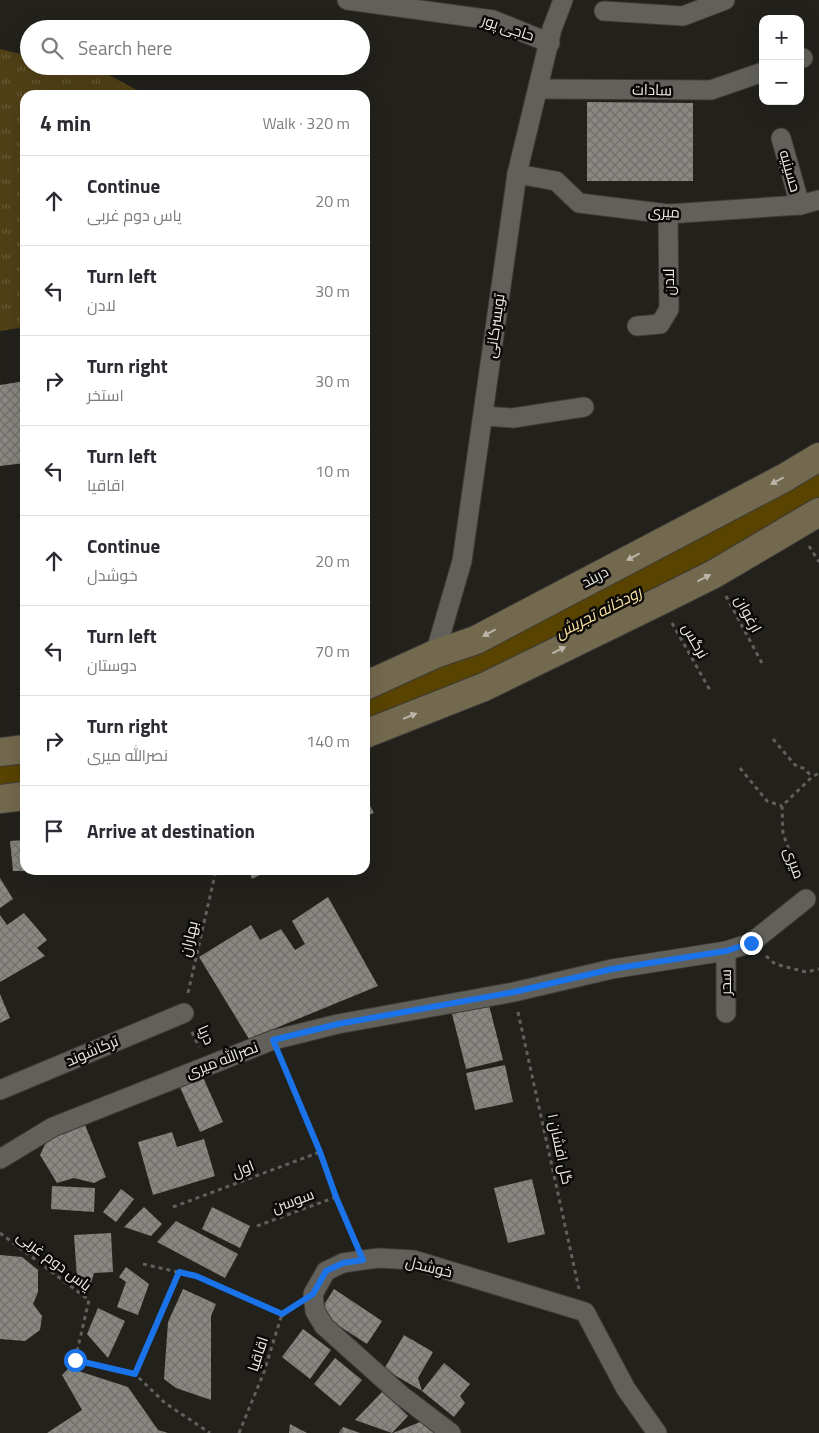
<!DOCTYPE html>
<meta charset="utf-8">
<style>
:root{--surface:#fff;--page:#f7f7f7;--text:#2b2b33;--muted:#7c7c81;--line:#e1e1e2}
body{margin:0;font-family:"Titillium Web",Cairo,sans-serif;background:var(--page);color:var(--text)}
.controls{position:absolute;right:15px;top:15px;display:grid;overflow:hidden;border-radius:10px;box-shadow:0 5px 20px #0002}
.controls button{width:45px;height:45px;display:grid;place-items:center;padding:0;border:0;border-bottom:1px solid var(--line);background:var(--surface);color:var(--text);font:25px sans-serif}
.stop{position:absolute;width:15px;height:15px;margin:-11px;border:4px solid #1a73e8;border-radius:50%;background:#fff}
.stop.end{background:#1a73e8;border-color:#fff;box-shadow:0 1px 5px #0008}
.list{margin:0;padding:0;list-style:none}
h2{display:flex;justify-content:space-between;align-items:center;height:65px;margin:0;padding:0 20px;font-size:21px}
h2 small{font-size:16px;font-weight:400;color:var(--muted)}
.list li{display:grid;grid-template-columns:32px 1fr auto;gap:15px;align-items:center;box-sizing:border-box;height:90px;padding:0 20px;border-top:1px solid var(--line)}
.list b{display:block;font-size:19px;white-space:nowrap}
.list p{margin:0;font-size:16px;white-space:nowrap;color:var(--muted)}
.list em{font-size:16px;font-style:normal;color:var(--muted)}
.icon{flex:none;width:28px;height:28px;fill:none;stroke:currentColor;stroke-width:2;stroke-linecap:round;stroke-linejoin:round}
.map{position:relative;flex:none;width:819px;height:1433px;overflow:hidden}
.search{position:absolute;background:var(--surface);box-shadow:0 5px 20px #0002;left:20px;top:20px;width:350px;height:55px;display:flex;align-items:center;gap:12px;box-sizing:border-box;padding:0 18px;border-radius:28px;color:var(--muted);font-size:19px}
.panel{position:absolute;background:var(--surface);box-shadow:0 5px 20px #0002;left:20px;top:90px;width:350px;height:785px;border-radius:15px}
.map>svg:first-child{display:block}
.grass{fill:url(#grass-tufts)}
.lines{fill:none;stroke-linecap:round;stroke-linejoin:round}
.river{stroke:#584301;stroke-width:41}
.building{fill:url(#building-cross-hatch)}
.street-casing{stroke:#3d3b37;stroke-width:21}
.secondary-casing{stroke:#3d3b37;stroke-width:30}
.path{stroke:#62605c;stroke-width:3;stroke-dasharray:4 4;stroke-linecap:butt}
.street{stroke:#62605a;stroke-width:19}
.secondary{stroke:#73694e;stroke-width:28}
.oneway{fill:#bbb6a9}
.route{stroke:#1a73e8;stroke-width:6}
.labels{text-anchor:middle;stroke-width:5;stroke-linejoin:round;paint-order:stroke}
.street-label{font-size:15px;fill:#ebe9e6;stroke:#0b0a08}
.water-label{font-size:16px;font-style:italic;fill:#fbe19f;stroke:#0b0a08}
</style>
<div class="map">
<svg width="819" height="1433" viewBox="0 0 819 1433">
<defs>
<pattern id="grass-tufts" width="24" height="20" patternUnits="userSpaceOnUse" patternTransform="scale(1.25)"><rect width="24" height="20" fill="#504016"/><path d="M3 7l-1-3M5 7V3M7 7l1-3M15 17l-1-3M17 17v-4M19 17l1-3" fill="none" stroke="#695c38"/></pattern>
<pattern id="building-cross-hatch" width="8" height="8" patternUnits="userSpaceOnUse" patternTransform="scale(1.25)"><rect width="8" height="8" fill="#898781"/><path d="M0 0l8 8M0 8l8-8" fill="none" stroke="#72706c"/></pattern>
</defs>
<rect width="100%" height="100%" fill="#22211c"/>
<path class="grass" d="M0,49L29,56V66H73L109,75L146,95H25V327L0,331Z"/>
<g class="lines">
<g class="river">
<path d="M365,710L584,623L819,489"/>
<path d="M0,778L25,775"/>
</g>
</g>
<g class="building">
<path d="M587,102L693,103V181H587Z"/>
<path d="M25,381V463L0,466V385Z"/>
<path d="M365,797L374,813L365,816Z"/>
<path d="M25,840V871H13L10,841Z"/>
<path d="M249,870H269L252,879Z"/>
<path d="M0,878L13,899L0,908Z"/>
<path d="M328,897L378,986L249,1039L199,957L251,925L260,940L281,929L295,950L305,944L292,921Z"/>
<path d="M24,913L47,940L37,948L45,956L0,982V915L7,925Z"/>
<path d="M0,994L10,1018L0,1023Z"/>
<path d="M489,1005L503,1060L466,1069L452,1014Z"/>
<path d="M505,1065L513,1102L475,1110L466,1073Z"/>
<path d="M202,1075L223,1122L200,1132L179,1085Z"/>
<path d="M85,1125L106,1177L94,1183L74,1178L57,1183L40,1155L47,1140Z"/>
<path d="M172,1132L177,1147L204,1139L215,1176L153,1195L138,1142Z"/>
<path d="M532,1179L545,1234L508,1243L494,1188Z"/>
<path d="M52,1186L95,1188L94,1212L51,1209Z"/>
<path d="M121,1189L134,1199L116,1222L103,1212Z"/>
<path d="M144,1207L162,1224L151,1236L124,1227Z"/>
<path d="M212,1207L250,1226L240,1248L202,1229Z"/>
<path d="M176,1221L238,1254L225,1278L157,1242Z"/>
<path d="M111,1233L113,1272L94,1273L89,1290L77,1278L74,1235Z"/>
<path d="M0,1255L22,1257L38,1270V1292L33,1304L42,1316L40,1330L25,1341L0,1339Z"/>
<path d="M126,1267L149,1284L138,1315L117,1307L126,1282L119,1277Z"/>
<path d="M183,1289L216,1304L211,1316V1400L176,1388L164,1379L168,1322Z"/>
<path d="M334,1289L382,1321L367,1344L319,1313Z"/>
<path d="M98,1308L125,1321L108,1358L87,1334Z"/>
<path d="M303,1329L331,1350L310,1379L282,1357Z"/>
<path d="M404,1335L433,1352L418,1378L422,1391L384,1369Z"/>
<path d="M335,1358L362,1380L340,1406L314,1384Z"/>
<path d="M444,1363L470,1384L460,1396L465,1403L454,1417L422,1391Z"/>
<path d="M69,1368L128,1387L158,1430L168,1433H47L82,1410L62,1375Z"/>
<path d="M383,1391L408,1416L392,1433L355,1420Z"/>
<path d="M425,1420L438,1433H393Z"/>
<path d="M290,1424L307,1433H289Z"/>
<path d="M343,1427L360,1433H339Z"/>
</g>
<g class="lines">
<defs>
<g id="street">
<path d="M347,0L493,20L550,43"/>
<path d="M604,11L683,16L725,0"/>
<path d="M800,58H803"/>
<path d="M538,89L711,90L763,72"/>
<path d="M781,138L800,205"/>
<path d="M517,174L556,181L579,203L668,214L800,205L819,200"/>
<path d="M637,326L660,324L669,309L668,214"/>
<path d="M483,416L513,418L584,407"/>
<path d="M435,654L462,561L517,174L552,29L563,0"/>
<path d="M726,951V1013"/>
<path d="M0,1090L184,1013"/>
<path d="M0,1159L53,1127L273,1040L338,1024L514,992L612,969L726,951L751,943L806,899"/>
<path d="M451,1433L401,1395L324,1326L315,1311L313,1294L326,1271L343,1263L363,1260L379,1258L414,1260L585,1312L626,1389L657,1433"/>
</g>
<g id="secondary">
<path d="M365,686L435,654L476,640L784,478L819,457"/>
<path d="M365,734L484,687L660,601L714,574L819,512"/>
<path d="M0,752L25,749"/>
<path d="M0,799L25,796"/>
</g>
</defs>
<use href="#street" class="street-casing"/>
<use href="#secondary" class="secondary-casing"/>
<g class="path">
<path d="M809,546L819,562"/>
<path d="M726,596L763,665"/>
<path d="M672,623L711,692"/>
<path d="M773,739L795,765L805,769L812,777"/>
<path d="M740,768L767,801L782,806"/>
<path d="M799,879L783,833L782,806L812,777L819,773"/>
<path d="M766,956L775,964L806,972L819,969"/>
<path d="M188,993L216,870"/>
<path d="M518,1012L579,1289"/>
<path d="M192,1032L199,1047"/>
<path d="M281,1059L320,1152L336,1197L355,1241"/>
<path d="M173,1207L320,1152"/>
<path d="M257,1226L336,1197"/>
<path d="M0,1233L89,1300L75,1360L135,1374L165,1403L210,1433"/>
<path d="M143,1264L195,1276L282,1314"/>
<path d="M135,1374L179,1272"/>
<path d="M239,1433L264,1372L282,1314L293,1307"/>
<path d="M341,1433L343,1427"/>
</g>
<use href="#street" class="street"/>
<use href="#secondary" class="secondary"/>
</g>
<defs><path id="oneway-solid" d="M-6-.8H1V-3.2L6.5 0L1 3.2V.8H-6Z" transform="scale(1.25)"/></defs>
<g class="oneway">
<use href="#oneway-solid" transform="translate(777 481) rotate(152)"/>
<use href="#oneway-solid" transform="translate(633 557) rotate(152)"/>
<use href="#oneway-solid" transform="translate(704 578) rotate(-27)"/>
<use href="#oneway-solid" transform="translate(489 633) rotate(152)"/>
<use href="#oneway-solid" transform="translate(559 650) rotate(-26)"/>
<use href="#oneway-solid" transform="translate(410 716) rotate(-22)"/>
</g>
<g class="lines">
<path class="route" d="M75,1360L135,1374L179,1272L196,1276L282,1314L313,1294L326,1271L343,1263L363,1260L336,1197L320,1152L273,1040L338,1024L514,992L612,969L726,951L751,943"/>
</g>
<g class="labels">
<g class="street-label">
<text transform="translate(508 28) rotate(18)" y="5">حاجی پور</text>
<text transform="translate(652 90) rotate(1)" y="5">سادات</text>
<text transform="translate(790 171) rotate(74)" y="5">حسینیه</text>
<text transform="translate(664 212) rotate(3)" y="5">میری</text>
<text transform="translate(669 282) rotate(-90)" y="5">لادن</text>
<text transform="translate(495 326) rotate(-82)" y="5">تویسرکانی</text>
<text transform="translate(595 577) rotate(-28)" y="5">دربند</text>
<text transform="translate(748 614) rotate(62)" y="5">ارغوان</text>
<text transform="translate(695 641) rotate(61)" y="5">نرگس</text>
<text transform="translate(794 863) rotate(70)" y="5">میری</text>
<text transform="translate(189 939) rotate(-77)" y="5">بهاران</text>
<text transform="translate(726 982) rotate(-90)" y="5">سحر</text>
<text transform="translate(206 1035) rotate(66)" y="5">دریا</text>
<text transform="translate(92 1051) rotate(-23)" y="5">ترکاشوند</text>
<text transform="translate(222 1060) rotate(-21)" y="5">نصرالله میری</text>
<text transform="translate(560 1149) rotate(78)" y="5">گل افشان ۱</text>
<text transform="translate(243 1169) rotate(-21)" y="5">اول</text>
<text transform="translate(293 1201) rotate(-20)" y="5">سوسن</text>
<text transform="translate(54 1261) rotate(37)" y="5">یاس دوم غربی</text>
<text transform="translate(429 1267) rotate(14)" y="5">خوشدل</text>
<text transform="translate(258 1354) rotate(-72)" y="5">اقاقیا</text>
</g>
<g class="water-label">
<text transform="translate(598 612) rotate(-27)" y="6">رودخانه تجریش</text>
</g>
</g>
</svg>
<div class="controls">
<button>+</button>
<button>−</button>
</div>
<div class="stop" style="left:75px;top:1360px"></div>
<div class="stop end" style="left:751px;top:943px"></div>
<div class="search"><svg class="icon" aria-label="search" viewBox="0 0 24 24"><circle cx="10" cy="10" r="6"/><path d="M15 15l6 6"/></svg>Search here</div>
<section class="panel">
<h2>4 min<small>Walk · 320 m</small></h2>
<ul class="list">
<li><svg class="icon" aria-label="ahead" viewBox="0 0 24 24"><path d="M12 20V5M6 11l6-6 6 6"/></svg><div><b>Continue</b><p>یاس دوم غربی</p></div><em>20 m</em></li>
<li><svg class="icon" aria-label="left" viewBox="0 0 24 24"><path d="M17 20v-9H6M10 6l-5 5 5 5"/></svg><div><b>Turn left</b><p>لادن</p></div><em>30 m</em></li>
<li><svg class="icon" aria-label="right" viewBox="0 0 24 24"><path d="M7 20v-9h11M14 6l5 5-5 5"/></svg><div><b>Turn right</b><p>استخر</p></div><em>30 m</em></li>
<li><svg class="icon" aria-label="left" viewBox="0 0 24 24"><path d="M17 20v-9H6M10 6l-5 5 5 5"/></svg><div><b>Turn left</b><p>اقاقیا</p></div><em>10 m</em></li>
<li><svg class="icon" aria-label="ahead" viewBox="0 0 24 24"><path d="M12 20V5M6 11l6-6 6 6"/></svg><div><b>Continue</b><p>خوشدل</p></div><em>20 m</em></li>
<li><svg class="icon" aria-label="left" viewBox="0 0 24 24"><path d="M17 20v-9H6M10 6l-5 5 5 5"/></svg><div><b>Turn left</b><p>دوستان</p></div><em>70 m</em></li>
<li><svg class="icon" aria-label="right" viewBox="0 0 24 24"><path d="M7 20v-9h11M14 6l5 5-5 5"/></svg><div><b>Turn right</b><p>نصرالله میری</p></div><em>140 m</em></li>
<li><svg class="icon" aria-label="arrive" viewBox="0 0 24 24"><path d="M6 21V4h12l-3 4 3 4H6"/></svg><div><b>Arrive at destination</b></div></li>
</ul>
</section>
</div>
